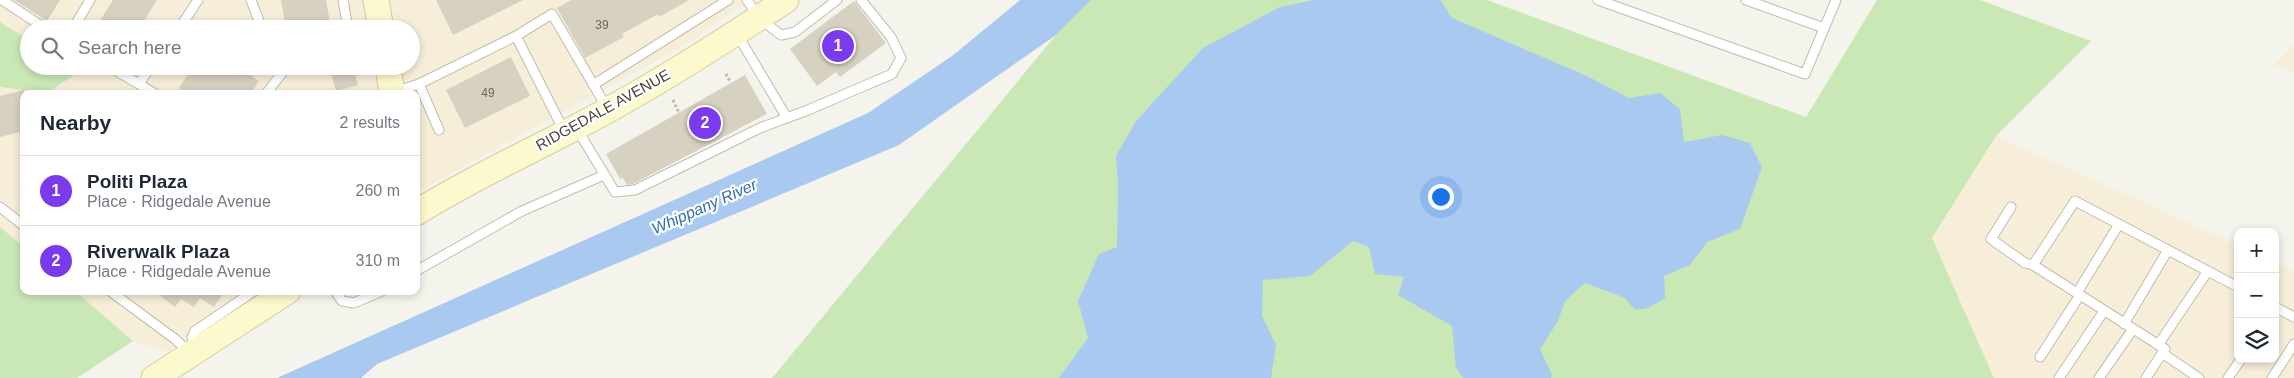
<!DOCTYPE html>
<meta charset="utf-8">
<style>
:root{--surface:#fff;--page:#f2f2f3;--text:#1f2937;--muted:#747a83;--line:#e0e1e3;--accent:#7c3aed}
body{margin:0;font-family:Helvetica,sans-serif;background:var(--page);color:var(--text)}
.controls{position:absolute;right:15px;bottom:15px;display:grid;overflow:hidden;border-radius:10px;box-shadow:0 2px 8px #0003}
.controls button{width:45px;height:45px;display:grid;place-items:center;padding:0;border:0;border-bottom:1px solid var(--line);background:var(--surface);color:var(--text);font:25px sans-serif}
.you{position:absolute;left:1440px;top:196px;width:18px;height:18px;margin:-12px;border:4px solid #fff;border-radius:50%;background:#1a73e8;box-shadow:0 0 0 8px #1a73e833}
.badge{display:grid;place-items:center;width:32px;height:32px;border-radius:50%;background:var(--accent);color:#fff;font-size:16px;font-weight:700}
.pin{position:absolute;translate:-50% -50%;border:2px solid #fff;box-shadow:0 1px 5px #0006}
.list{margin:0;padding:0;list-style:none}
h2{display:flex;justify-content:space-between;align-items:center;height:65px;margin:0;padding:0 20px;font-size:21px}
h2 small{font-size:16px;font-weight:400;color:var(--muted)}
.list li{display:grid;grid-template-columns:32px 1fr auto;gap:15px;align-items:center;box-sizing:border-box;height:70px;padding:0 20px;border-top:1px solid var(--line)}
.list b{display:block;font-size:19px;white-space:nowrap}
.list p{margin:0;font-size:16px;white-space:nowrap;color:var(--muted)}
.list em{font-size:16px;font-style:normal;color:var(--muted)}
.icon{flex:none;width:28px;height:28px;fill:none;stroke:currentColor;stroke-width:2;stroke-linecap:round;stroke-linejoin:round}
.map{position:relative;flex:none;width:2294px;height:378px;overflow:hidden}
.search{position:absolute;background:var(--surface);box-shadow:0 2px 8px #0003;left:20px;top:20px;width:400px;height:55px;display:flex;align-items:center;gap:12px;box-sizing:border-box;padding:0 18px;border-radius:28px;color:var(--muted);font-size:19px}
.panel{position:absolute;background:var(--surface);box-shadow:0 2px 8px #0003;left:20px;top:90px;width:400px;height:205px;border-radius:10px}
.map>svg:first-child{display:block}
.commercial{fill:#f6eed8}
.green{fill:#cae8b6}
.water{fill:#aac9f0}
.building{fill:#d7d1c1}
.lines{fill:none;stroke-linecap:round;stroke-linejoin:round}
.lane-casing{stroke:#c1bdae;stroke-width:11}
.secondary-casing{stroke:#d4cd9c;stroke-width:27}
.path{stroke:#c2bba0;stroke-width:3;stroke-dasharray:2.5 2.5;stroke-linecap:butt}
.lane{stroke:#fff;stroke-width:9}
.secondary{stroke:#fdf9ce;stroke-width:25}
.labels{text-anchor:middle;stroke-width:4.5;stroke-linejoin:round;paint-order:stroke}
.number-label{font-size:12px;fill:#6d695b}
.street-label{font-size:15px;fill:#4a4639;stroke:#fff}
.water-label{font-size:16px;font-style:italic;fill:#336bb5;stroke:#fff}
</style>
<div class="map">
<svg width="2294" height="378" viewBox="0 0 2294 378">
<rect width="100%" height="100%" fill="#f5f4ec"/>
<g class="commercial">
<path d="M0,0H751L678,49L416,193V94H24V247L0,227V87L47,93L80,71L72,66H411V29H29V40L0,22Z"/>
<path d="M2294,45V72L2274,65Z"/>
<path d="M1996,136L2238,245V359H2275V262L2294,271V378H1994L1932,238Z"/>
<path d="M75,291H261L167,352L133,341Z"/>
</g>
<g class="green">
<path d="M1091,0H1487L1806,117L1877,0H1980L2091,41L1996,136L1932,238L1994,378H772L1056,35Z"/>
<path d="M0,22L29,40V66H72L80,71L47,93L0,87Z"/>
<path d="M0,227L24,247V291H75L133,341L77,378H0Z"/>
</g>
<g class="water">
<path d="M1020,0H1091L1056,35L899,145L377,364L361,378H277L868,113L952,56Z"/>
<path d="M1313,0H1440L1452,18L1587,76L1629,98L1660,93L1680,109L1684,142L1722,135L1750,143L1762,167L1740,229L1707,242L1690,265L1664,276L1665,298L1648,308L1635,310L1625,298L1585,283L1565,301L1558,321L1540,349L1552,375L1551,378H1463L1456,368L1452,326L1398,295L1404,277L1375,274L1369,247L1353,241L1310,276L1263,280L1262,316L1276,345L1271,378H1059L1088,338L1078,301L1099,254L1117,247L1118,183L1116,156L1136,121L1203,48L1280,7Z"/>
</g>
<g class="building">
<path d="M14,0H60L47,21Z"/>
<path d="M113,0H157L139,29H95Z"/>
<path d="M281,0H326L331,29H286Z"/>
<path d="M436,0H523L453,35Z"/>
<path d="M571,0H689L659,17L658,14L622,34L624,37L585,58L557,8Z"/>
<path d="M854,1L886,43L840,77L836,72L817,86L790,49Z"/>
<path d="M511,57L530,96L465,128L446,90Z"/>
<path d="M194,66H238L259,81L250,94H188L179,88Z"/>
<path d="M329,66H353L358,85L336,91Z"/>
<path d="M745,75L767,114L633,184L627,185L623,178L620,179L606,154Z"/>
<path d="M24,90V131L0,137V96Z"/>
<path d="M154,291H225L214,307L200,298L194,307L181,299L175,307Z"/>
</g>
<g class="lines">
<defs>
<g id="lane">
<path d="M2,0L46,29"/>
<path d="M251,0L262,29"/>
<path d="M343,0L348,29"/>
<path d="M747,0L759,18L781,35L795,32L837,0"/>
<path d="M1598,0L1805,74L1836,0"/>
<path d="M1746,0L1824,28"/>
<path d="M73,29L90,0"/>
<path d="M179,29L198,0"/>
<path d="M737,34L787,118"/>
<path d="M108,66L139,84"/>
<path d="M151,66L139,84L155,94"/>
<path d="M419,84L439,130"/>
<path d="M593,85L728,0"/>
<path d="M394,92L419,84L516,36"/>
<path d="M266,94L287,66"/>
<path d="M577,129L615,192L635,190L760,128L808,110L892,74L901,58L891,37L861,0"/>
<path d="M565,133L516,36L552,14L607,108"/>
<path d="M0,207L24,226"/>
<path d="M2011,207L1991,239L2025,263L2033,265L2165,349L2146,378"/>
<path d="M2033,265L2075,201L2238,287"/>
<path d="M416,271L522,211L604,175"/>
<path d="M110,291L175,339L190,353"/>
<path d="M335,291L342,301L354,303L382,291"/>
<path d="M2077,293L2119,224"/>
<path d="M2275,307L2294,317"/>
<path d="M2124,324L2168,250"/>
<path d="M2158,345L2208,271"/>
<path d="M195,348L192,337L195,331L254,291"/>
<path d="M2162,353L2199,378"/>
<path d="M2040,357L2080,295"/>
<path d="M2059,378L2104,311"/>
<path d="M2099,378L2133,329"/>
<path d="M2228,378L2241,359"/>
<path d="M2272,378L2294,344"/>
</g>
<g id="secondary">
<path d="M376,0L381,29"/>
<path d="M388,66L392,94"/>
<path d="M416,213C465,182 517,158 567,132C643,93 715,47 786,0"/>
<path d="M154,378L288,291"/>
</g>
</defs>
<use href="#lane" class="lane-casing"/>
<use href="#secondary" class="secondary-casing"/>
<g class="path">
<path d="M726,74L731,83"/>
<path d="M673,100L679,113"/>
</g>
<use href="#lane" class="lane"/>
<use href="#secondary" class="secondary"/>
</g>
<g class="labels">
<g class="number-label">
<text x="602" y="29">39</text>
<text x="488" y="97">49</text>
</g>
<g class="street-label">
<text transform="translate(603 110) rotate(-29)" y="5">RIDGEDALE AVENUE</text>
</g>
<g class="water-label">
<text transform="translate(704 206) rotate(-24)" y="6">Whippany River</text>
</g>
</g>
</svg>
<div class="controls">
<button>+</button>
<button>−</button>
<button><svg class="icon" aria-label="layers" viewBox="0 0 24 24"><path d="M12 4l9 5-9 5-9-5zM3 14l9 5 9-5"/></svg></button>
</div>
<div class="you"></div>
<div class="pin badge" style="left:838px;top:46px">1</div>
<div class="pin badge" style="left:705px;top:123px">2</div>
<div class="search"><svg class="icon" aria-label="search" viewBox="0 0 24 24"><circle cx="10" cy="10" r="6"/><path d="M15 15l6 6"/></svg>Search here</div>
<section class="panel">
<h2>Nearby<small>2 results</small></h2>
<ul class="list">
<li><span class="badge">1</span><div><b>Politi Plaza</b><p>Place · Ridgedale Avenue</p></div><em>260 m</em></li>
<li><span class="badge">2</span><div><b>Riverwalk Plaza</b><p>Place · Ridgedale Avenue</p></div><em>310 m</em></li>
</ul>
</section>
</div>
